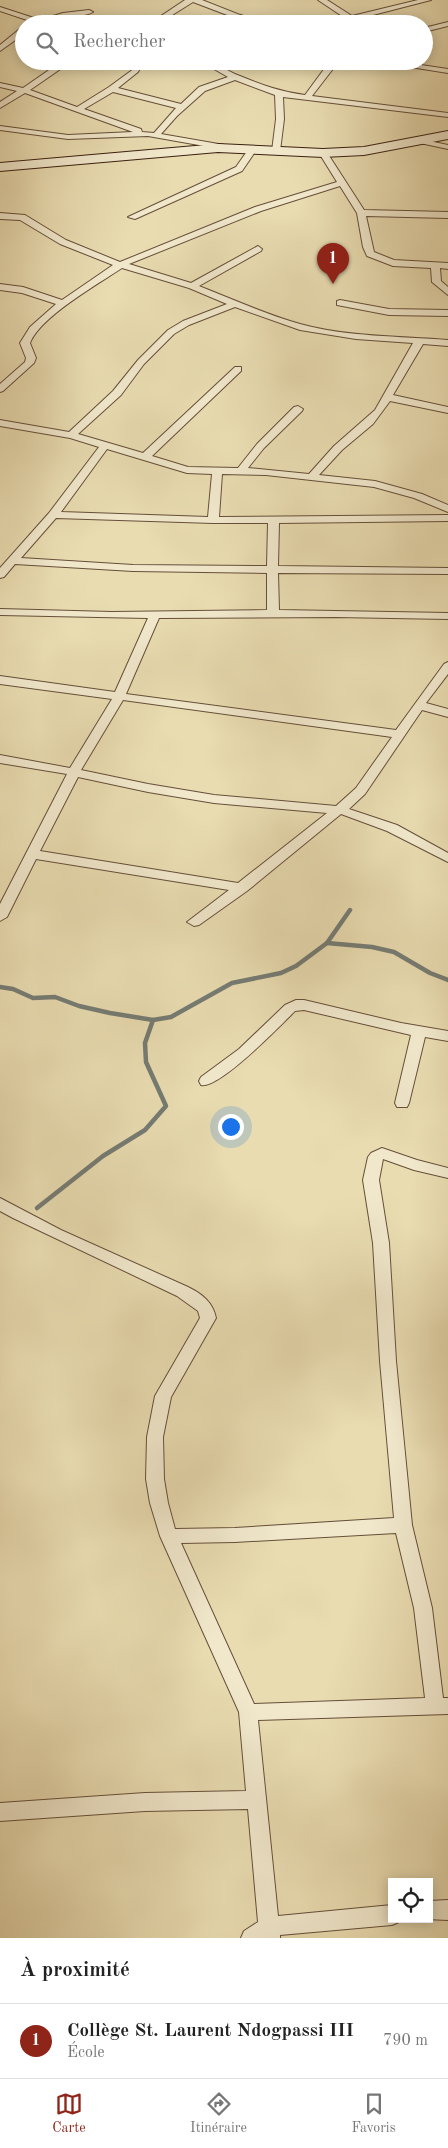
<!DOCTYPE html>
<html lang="fr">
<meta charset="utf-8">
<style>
:root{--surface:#fff;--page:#f2f2f2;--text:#222;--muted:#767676;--line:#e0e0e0;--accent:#8f2418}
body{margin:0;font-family:"Old Standard TT",serif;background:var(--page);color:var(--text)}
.controls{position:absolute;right:15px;bottom:15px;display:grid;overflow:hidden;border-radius:0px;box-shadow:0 2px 12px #0003}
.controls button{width:45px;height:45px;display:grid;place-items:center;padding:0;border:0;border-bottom:1px solid var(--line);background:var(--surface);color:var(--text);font:25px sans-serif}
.you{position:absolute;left:230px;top:1126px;width:18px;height:18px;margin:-12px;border:4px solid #fff;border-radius:50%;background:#1a73e8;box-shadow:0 0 0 8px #1a73e833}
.badge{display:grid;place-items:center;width:32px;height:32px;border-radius:50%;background:var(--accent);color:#fff;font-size:16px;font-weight:700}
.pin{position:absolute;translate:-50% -41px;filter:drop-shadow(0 1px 2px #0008)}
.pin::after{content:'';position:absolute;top:26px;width:18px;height:15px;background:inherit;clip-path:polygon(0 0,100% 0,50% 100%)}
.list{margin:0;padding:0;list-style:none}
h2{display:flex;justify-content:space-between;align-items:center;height:65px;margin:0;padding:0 20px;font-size:21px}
h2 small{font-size:16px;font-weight:400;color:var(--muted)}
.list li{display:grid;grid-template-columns:32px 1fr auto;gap:15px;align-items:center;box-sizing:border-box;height:75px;padding:0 20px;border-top:1px solid var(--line)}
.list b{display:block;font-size:19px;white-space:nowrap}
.list p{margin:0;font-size:16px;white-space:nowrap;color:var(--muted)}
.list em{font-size:16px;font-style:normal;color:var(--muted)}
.icon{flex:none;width:28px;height:28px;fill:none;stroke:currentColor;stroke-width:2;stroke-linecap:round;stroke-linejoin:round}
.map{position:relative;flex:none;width:448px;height:1938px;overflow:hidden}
.search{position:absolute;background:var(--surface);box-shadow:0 2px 12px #0003;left:15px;right:15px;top:15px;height:55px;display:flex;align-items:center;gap:12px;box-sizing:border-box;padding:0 18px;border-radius:28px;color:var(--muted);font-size:19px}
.sheet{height:140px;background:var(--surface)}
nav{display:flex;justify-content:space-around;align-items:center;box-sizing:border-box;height:70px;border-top:1px solid var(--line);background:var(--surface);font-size:14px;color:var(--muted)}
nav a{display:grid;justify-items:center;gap:2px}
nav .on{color:var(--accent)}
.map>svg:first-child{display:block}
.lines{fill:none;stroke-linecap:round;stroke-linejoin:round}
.stream-far1{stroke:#757c74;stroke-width:2.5}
.stream{stroke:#757c74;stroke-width:4.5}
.street-casing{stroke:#664f39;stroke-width:2}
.secondary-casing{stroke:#3b2011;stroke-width:2}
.street{fill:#f1e8cc;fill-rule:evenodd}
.secondary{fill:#f1e8cc;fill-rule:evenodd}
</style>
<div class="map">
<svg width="448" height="1938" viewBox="0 0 448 1938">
<rect width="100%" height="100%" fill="#e9dcb1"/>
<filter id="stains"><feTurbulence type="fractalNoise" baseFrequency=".004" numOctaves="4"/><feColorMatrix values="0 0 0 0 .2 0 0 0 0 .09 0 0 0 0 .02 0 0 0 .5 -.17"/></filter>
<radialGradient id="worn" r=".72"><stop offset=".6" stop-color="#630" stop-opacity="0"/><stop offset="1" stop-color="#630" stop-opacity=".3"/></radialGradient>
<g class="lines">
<path class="stream-far1" d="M241,15L249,19"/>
<g class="stream">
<path d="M327,943L372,947L394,952L430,973L448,980"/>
<path d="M0,987L13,989L33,998L55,997L79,1006L110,1013L153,1020L171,1017L232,983L281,973L296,966L327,943L350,910"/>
<path d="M37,1208L103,1156L145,1130L166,1106L146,1062L145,1043L153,1020"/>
</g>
<defs>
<g id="street">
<path d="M185,0H202L263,24H251L193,2L158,24H149Z"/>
<path d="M318,0H327L352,16L418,0H431L338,24H324L345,18Z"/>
<path d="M0,7L40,20L63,13L89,10L93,12C85,17 74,15 65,17C51,20 46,24 30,24L33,22L0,11Z"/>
<path d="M448,22V26L424,32V28Z"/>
<path d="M21,28H24V34L0,51V45Z"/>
<path d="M62,61H72L30,90L77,107L109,87L135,68L139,70L138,72L118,88L181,104L199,87L228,77L200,61C216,61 226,71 240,76C262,85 281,92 305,95L330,61H339L312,96L448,113V117L283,97L284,119L280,151L276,153L272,151L276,119L275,95L235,80L205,91L177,116L161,134L230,146V150H227L148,136L68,139L0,130V126L68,135L133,132L25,93L0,108V102L17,91L0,87V83L23,88ZM113,92L176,108L154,133L142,132L141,129L84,109Z"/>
<path d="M401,62L448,69V73L404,66H401Z"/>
<path d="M420,139L448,145V149L420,143Z"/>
<path d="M250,147L257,149L242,171L135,219L128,217L236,167Z"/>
<path d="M320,151H326L364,210L448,212V218L366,216L374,252L394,260L448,263V269L440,268L441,281L448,287V295L432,282L431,268L393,266L367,256L363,247L357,213L340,186L261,211L129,264L191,283L258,246L262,249L261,251L199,286C232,299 265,314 300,324C347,337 399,336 448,340V346L423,344L393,395L448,407V413L390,401L373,424L342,450L319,475L375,481L422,494L448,505V512L414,498L374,487L266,475L222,474L219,517L448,515V521L279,523L278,566L448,568V574L278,573L279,610L448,613V619L336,617L159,618L126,694L396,730L444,664L448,662V674L426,703L448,709V717L422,710L365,794L349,809L397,825L448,853V862L387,831L341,814L247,891L199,925L194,926L187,922L229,890L36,859L7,917L0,921V904L67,774L0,763V755L70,768L112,699L0,684V676L115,692L148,618L0,615V609L112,612L267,610V573L133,571L15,564L4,577L0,578V568L49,513L99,447L70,438L0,426V420L69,432L113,391L138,360L168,330L183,321L227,304L189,288L122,268C98,284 40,317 30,343L36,358L34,363L3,391L0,392V384L25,362L26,358L20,343L30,327L56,304L22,293L0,290V284L23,287L62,300L113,265L60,244L20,220L0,219V213L25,215L66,240L120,262L255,207L337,182L319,153ZM235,307L300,330L356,339L413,343L375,410L334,446L309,474L248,468L264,448L302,411L303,409L298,406L294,407L257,444L238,468L188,467L152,456L241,371V367H235L143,453L78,434L121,395L144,364L174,334L189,325ZM107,449L187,473L212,474L208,517L61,512ZM56,518L213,523H268L267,566L133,565L21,558ZM123,700L392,737L356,788L336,806L214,795L148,784L81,770ZM78,777L148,792L214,803L327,813L238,883L40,851Z"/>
<path d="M340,300L389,309L448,310V316L389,315L337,305V301Z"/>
<path d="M296,1000H304L401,1023L448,1031V1041L425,1037L409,1103L407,1107H397L395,1103L411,1035L304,1010L295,1011C280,1026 218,1090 201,1085L199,1081L201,1077L239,1049L285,1005Z"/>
<path d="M382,1148L417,1160L448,1168V1178L414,1170L383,1159L379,1180L389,1243L396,1361L412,1525L432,1608L443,1698H448V1714L258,1720L278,1916L392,1905V1919H400L399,1922L392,1925L280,1935V1938H241L244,1931L258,1922L248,1809L145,1811L0,1821V1803L145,1793L246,1791L239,1712L160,1536L150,1503L146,1479L147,1437L155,1396L200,1318L198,1311L177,1296L13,1218L0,1211V1198L61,1230L188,1287C202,1294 213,1302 216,1318L171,1397L163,1437L164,1479L168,1503L175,1529L235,1528L394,1518L380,1361L373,1243L363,1180L368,1157L371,1153ZM396,1533L414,1608L425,1698L254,1704L181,1543L235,1542Z"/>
<path d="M448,1900V1920L426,1919H429V1901Z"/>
</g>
<path id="secondary" d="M448,131V139L364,155L323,157L218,152L0,171V163L218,144L323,149L364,147Z"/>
</defs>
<use href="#street" class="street-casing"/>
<use href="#secondary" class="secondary-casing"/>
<use href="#street" class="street"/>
<use href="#secondary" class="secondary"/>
</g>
<rect width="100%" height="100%" filter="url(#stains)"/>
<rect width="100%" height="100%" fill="url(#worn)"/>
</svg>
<div class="controls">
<button><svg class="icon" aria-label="locate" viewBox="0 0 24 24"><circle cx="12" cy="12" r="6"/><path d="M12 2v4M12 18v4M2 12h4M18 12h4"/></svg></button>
</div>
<div class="you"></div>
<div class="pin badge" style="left:333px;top:284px">1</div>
<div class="search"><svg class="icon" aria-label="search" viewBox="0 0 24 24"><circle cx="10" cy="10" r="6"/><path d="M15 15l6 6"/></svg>Rechercher</div>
</div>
<section class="sheet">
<h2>À proximité<small></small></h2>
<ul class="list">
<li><span class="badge">1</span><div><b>Collège St. Laurent Ndogpassi III</b><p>École</p></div><em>790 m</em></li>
</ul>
</section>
<nav>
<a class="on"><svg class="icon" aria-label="map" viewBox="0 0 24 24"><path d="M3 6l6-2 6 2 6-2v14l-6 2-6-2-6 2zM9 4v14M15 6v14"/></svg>Carte</a>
<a><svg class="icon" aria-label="directions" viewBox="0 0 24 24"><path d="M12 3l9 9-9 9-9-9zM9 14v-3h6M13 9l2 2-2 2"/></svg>Itinéraire</a>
<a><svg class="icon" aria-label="saved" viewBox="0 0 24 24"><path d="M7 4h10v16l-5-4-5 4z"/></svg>Favoris</a>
</nav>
